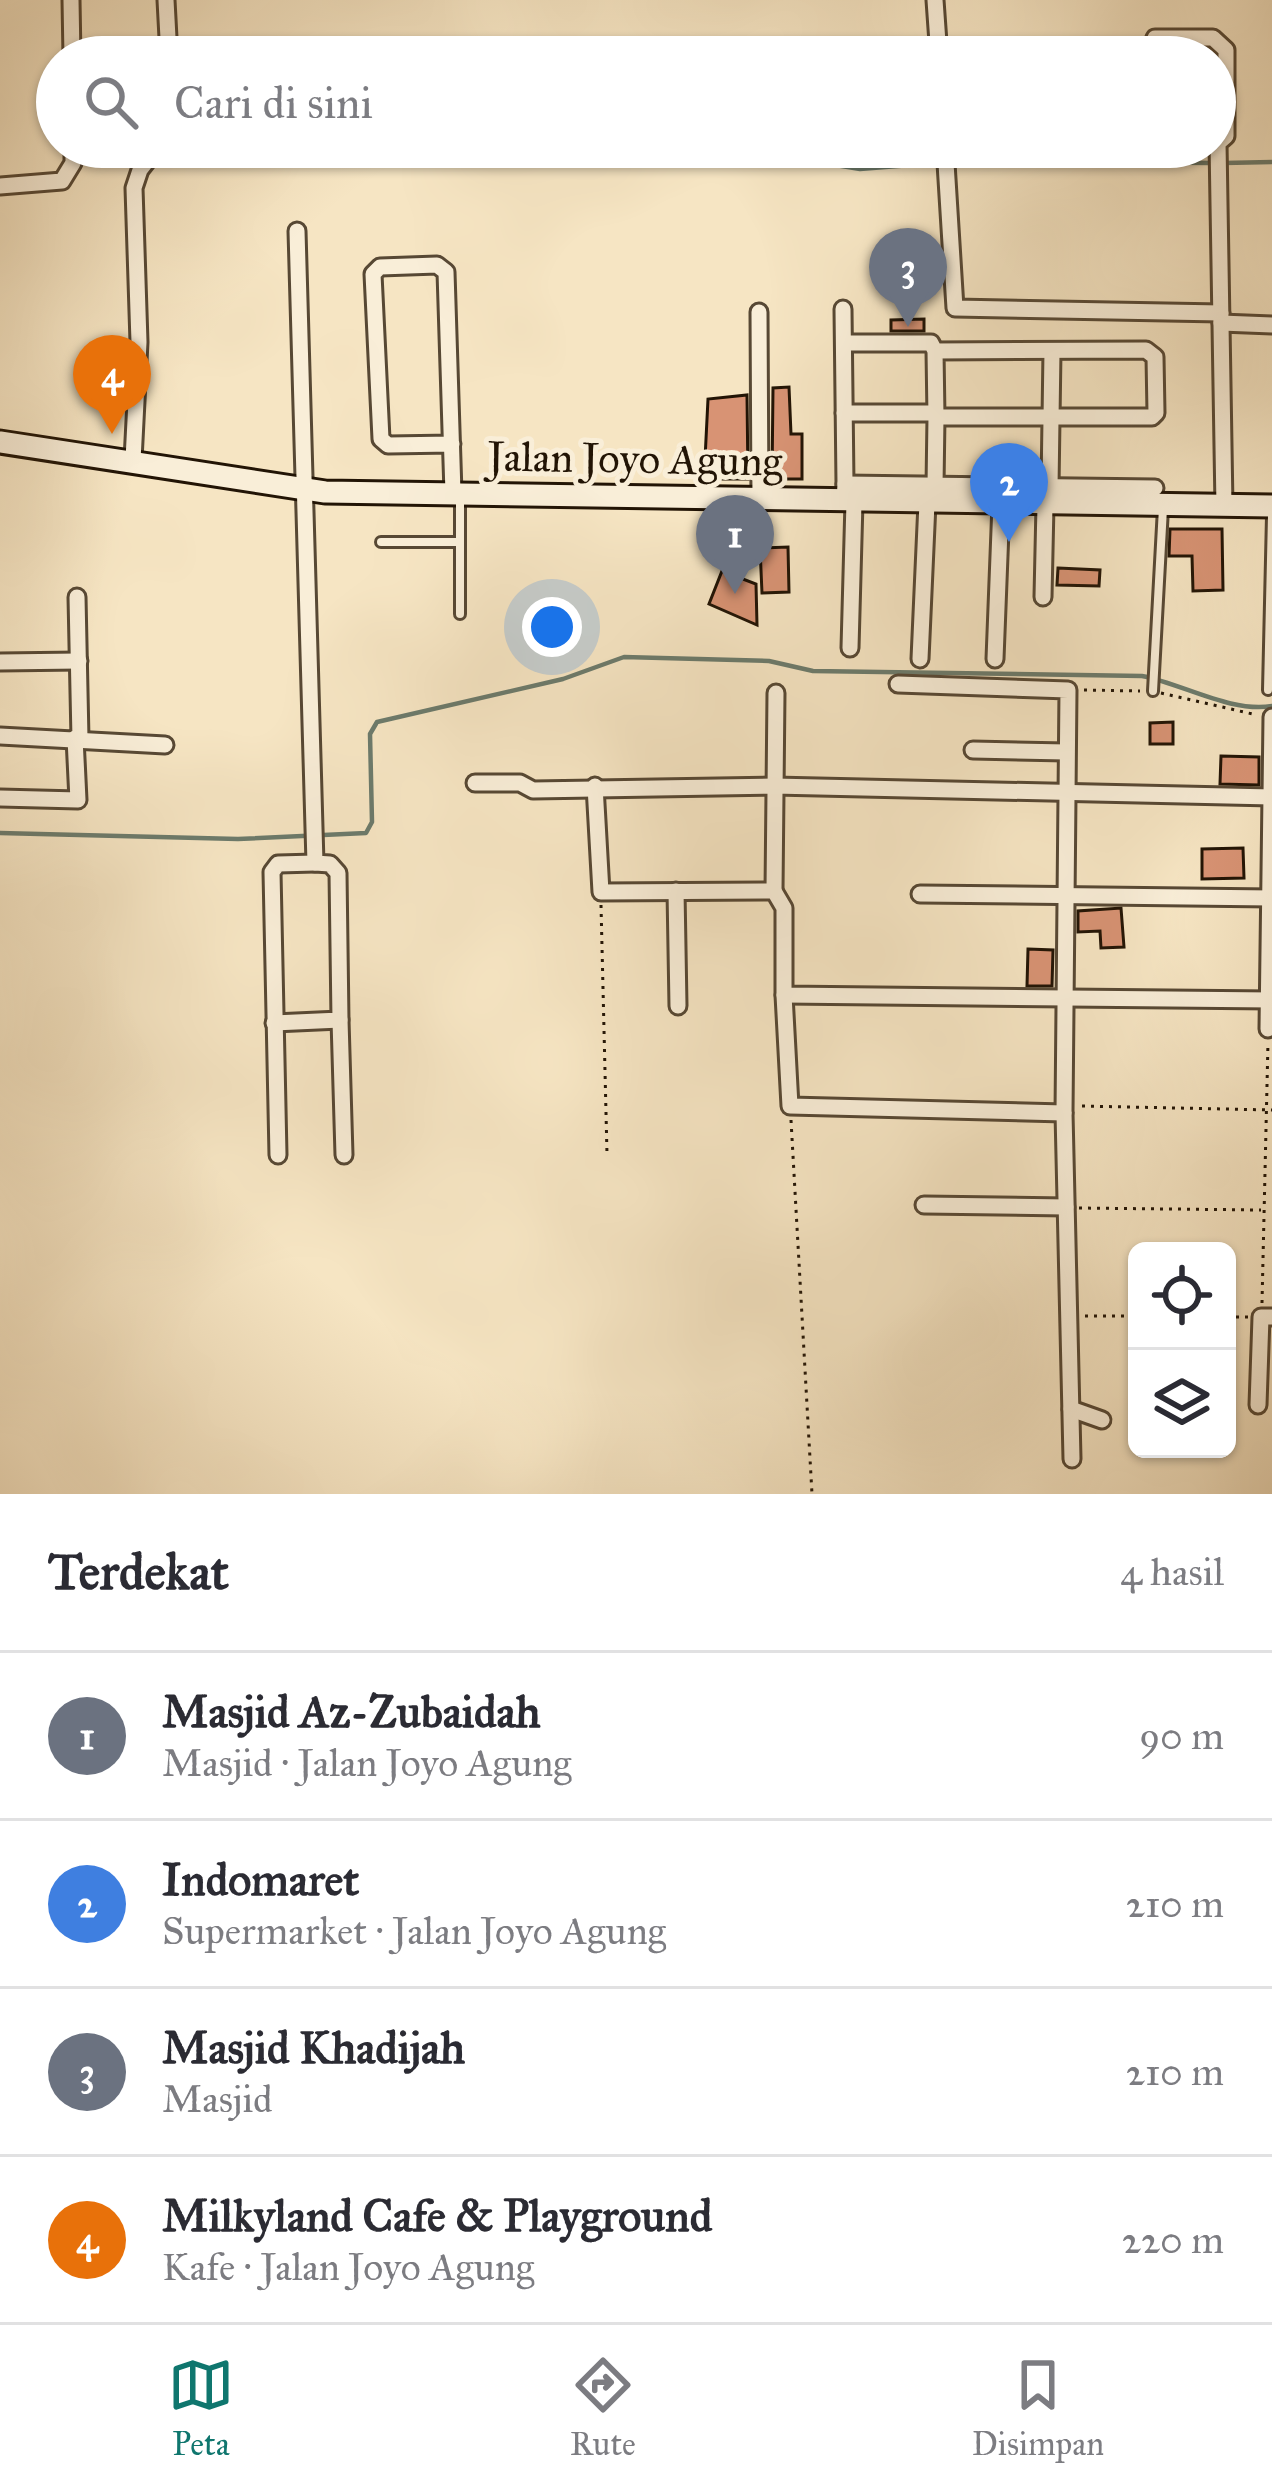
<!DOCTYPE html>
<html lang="id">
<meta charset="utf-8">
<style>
:root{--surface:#fff;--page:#f7f7f7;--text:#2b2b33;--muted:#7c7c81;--line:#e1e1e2;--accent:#0f766e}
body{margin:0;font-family:"IM FELL Great Primer",serif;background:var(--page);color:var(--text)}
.controls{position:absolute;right:36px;bottom:36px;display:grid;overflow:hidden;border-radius:18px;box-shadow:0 3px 9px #0004}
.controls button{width:108px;height:108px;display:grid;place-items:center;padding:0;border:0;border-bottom:3px solid var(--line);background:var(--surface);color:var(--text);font:60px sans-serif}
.you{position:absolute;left:552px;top:627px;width:42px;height:42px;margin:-30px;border:9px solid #fff;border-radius:50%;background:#1a73e8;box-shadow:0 0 0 18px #1a73e833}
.badge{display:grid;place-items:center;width:78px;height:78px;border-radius:50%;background:var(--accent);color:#fff;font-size:39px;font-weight:700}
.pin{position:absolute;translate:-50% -99px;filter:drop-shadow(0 3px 6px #0008)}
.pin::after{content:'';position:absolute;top:63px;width:42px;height:36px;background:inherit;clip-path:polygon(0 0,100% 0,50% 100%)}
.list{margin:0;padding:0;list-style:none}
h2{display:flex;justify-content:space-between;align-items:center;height:156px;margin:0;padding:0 48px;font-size:51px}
h2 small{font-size:39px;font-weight:400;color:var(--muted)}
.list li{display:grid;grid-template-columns:78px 1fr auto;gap:36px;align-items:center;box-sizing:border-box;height:168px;padding:0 48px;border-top:3px solid var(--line)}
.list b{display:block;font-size:45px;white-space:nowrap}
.list p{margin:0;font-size:39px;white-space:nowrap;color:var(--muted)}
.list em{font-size:39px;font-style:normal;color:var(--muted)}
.icon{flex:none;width:66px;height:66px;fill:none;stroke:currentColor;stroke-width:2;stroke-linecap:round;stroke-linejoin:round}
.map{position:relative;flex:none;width:1272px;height:1494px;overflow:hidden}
.search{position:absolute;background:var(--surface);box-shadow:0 3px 9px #0004;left:36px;right:36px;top:36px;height:132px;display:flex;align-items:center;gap:30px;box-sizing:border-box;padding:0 42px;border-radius:66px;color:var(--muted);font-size:45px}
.sheet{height:828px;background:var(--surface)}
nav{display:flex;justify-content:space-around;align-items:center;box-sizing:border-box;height:168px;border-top:3px solid var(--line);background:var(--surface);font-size:33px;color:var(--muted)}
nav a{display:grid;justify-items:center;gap:6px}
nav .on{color:var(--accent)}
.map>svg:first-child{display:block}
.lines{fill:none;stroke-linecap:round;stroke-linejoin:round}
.stream{stroke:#6c7b6c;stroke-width:4.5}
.building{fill:#d89374;stroke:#221405;stroke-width:3}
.lane-casing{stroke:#574834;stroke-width:14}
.street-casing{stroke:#574834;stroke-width:21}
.secondary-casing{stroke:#221405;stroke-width:27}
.path{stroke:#221405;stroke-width:3;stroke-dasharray:3 6;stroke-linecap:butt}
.lane{stroke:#f9eed8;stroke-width:8}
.street{stroke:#f9eed8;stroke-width:15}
.secondary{stroke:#f9eed8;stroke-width:21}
.labels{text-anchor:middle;stroke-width:10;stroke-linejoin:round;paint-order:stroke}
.street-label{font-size:42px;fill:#221405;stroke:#f9eed8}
</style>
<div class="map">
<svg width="1272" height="1494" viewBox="0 0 1272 1494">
<rect width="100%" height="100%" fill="#f6e5c3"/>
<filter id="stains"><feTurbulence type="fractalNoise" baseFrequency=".00167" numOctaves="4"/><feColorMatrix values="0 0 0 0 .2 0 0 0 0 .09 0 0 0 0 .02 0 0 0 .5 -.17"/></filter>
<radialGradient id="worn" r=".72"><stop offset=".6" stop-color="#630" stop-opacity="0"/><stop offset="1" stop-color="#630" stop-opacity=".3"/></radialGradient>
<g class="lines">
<g class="stream">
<path d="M823,163L860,169L962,161L1212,163"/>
<path d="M1224,163L1272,162"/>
<path d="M0,833L238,839L366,833L372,822L370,734L377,722L563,679L624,657L769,661L813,671L1142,676C1183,684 1231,713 1272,706"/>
</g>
</g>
<g class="building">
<path d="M924,319V331H891V320Z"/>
<path d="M789,387L791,434H802V479H772L773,388Z"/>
<path d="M747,395L748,479H704L708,399Z"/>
<path d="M1170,529H1222L1223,590L1193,591L1192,556H1169Z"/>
<path d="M788,547L789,592L762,593L760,548Z"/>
<path d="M1058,568L1100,570L1099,586L1057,585Z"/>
<path d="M722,571L756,584L757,625L709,604Z"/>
<path d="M1173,722V744H1150V723Z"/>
<path d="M1221,756L1259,757V785L1220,784Z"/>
<path d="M1243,848L1244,878L1202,879V849Z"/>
<path d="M1121,908L1124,947L1101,948L1100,931L1078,932V911Z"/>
<path d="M1028,949L1053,950L1052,986H1027Z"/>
</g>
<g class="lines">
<defs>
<g id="lane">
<path d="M381,542H460"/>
<path d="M460,614V495"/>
<path d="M1268,690L1272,516"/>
<path d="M1153,691L1163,508"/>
</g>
<g id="street">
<path d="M71,0L72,57"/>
<path d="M166,0L169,57"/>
<path d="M935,0L939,57"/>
<path d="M1148,57L1155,38H1213L1226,50V136L1218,143L1224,506"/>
<path d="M945,147L955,308L1221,313"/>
<path d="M0,186L62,181L73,163V147"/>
<path d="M843,309L845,484"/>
<path d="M759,312L760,501"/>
<path d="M1221,323L1272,325"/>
<path d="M844,343H931L935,351L1146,350L1155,357L1156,413L1152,417H936L935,351"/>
<path d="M844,413H935"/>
<path d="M452,444L388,445L381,439L373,274L380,267L437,265L446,272C449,345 450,419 453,493"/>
<path d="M133,460L139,342L134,188L140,170L158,147"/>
<path d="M935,486L936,417"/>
<path d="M1050,487L1052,351"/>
<path d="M844,502L845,484L1155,488"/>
<path d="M77,597L80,739"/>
<path d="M1043,597L1045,505"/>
<path d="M850,648L854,502"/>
<path d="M920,659L927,503"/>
<path d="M995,659L1001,504"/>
<path d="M0,662L79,661"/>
<path d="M898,684L1068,690L1064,1113L1072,1459"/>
<path d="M0,736L165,745"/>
<path d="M973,750L1066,752"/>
<path d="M475,783H520L533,790L774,786L1272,797"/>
<path d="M595,786L601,892L774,891L784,908V995L1272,1000"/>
<path d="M0,798L78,800L75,738"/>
<path d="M676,891L678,1006"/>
<path d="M774,891L776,693"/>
<path d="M920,894L1272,898"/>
<path d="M784,995L790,1106L1064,1113"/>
<path d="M340,1020L344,1155"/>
<path d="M274,1023L340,1020L338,873L330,864L315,863L297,231"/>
<path d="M1268,1029L1272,717"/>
<path d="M278,1155L272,872L278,864L315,863"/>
<path d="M924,1205L1066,1207"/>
<path d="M1258,1405L1261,1317H1272"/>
<path d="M1071,1409L1102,1420"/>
</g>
<path id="secondary" d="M0,442L325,492L1272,506"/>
</defs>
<use href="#lane" class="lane-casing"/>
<use href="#street" class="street-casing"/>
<use href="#secondary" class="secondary-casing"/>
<g class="path">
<path d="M1084,690L1140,691"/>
<path d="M1161,693L1257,715"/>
<path d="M601,905L607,1154"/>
<path d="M1082,1106L1272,1110"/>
<path d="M791,1120L812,1494"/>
<path d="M1079,1208L1261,1210"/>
<path d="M1262,1303L1268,1042"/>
<path d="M1085,1316H1137"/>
<path d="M1227,1317H1248"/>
</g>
<use href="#lane" class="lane"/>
<use href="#street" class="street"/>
<use href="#secondary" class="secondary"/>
</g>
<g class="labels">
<g class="street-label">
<text transform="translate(635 458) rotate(1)" y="15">Jalan Joyo Agung</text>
</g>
</g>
<rect width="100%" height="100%" filter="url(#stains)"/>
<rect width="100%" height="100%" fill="url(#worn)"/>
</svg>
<div class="controls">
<button><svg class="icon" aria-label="locate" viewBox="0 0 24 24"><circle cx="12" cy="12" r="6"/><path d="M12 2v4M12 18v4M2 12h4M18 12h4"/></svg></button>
<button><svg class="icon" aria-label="layers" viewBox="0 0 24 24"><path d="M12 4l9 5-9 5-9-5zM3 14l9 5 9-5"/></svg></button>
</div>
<div class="you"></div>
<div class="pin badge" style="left:735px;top:594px;background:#6b7280">1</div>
<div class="pin badge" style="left:1009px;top:542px;background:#3f7fe0">2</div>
<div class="pin badge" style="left:908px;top:327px;background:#6b7280">3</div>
<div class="pin badge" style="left:112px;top:434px;background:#e8710a">4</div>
<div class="search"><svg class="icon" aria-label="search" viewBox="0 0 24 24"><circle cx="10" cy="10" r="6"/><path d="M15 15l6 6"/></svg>Cari di sini</div>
</div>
<section class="sheet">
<h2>Terdekat<small>4 hasil</small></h2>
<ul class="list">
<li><span class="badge" style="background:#6b7280">1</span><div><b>Masjid Az-Zubaidah</b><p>Masjid · Jalan Joyo Agung</p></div><em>90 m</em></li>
<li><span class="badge" style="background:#3f7fe0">2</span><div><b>Indomaret</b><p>Supermarket · Jalan Joyo Agung</p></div><em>210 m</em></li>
<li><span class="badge" style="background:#6b7280">3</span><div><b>Masjid Khadijah</b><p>Masjid</p></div><em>210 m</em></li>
<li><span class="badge" style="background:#e8710a">4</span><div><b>Milkyland Cafe &amp; Playground</b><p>Kafe · Jalan Joyo Agung</p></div><em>220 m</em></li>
</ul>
</section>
<nav>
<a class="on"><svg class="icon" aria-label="map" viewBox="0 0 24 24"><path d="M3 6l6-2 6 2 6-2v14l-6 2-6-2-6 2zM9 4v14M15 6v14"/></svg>Peta</a>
<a><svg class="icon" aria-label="directions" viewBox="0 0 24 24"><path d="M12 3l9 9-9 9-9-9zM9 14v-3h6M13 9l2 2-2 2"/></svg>Rute</a>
<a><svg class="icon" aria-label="saved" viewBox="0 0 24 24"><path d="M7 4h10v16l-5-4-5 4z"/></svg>Disimpan</a>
</nav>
